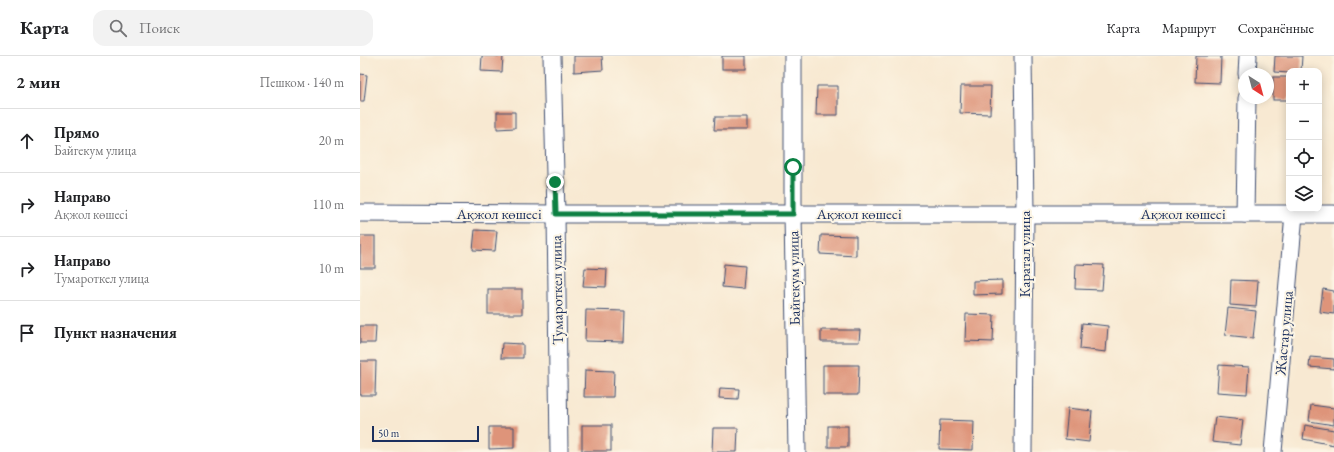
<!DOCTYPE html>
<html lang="ru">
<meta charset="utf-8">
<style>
:root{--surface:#fff;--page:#f2f2f2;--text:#202124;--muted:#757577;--line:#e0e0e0}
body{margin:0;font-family:"EB Garamond",serif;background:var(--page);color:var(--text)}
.controls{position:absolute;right:12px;top:12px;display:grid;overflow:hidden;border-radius:8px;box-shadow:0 2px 10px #0003}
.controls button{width:36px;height:36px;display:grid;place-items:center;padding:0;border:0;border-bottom:1px solid var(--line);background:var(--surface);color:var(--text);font:20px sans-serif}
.compass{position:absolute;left:878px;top:12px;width:36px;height:36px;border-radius:50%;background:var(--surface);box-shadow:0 2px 10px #0003;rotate:144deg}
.scale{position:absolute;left:12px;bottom:10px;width:107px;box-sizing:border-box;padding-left:4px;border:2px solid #1b2f5e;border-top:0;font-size:11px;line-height:14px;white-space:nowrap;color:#1b2f5e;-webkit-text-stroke:3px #fcf5e5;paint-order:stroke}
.stop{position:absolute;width:12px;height:12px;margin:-9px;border:3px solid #0b8043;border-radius:50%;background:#fff}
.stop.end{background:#0b8043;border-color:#fff;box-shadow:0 1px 4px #0008}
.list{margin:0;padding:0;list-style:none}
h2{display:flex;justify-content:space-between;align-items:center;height:52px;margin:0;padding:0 16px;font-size:17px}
h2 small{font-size:13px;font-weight:400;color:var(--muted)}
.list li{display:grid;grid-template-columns:26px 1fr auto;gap:12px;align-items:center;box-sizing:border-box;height:64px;padding:0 16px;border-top:1px solid var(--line)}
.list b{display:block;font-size:15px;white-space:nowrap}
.list p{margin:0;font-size:13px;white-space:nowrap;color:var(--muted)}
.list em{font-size:13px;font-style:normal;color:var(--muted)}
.icon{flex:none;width:22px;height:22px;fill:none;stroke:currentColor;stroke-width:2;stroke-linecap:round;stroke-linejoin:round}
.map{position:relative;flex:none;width:974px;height:396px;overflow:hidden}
header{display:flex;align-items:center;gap:24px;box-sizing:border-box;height:56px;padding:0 20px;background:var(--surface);border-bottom:1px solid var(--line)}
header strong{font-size:19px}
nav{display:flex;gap:22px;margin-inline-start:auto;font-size:14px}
.search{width:280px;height:36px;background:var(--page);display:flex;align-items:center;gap:10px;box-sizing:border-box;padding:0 14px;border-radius:12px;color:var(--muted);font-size:15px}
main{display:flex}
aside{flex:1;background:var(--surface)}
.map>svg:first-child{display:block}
.building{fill:#de947a}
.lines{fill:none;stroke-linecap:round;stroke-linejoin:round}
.minor-casing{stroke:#3c4b6f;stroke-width:19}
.minor{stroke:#fff;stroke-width:17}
.route{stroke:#0b8043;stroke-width:5}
.labels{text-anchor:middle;stroke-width:4;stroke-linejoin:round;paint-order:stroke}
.street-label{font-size:15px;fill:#1b2f5e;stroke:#fcf5e5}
</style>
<header>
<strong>Карта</strong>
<div class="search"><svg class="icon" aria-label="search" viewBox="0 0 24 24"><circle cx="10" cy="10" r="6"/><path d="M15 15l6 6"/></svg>Поиск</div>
<nav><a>Карта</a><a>Маршрут</a><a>Сохранённые</a></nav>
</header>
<main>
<aside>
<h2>2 мин<small>Пешком · 140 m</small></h2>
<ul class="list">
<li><svg class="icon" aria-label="ahead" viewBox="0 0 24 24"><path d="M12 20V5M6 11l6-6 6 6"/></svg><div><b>Прямо</b><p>Байгекум улица</p></div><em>20 m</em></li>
<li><svg class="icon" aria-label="right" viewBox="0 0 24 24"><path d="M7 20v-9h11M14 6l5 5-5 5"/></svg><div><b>Направо</b><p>Ақжол көшесі</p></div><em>110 m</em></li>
<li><svg class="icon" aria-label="right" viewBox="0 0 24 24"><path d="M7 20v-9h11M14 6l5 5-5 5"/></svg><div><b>Направо</b><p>Тумароткел улица</p></div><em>10 m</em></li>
<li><svg class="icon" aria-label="arrive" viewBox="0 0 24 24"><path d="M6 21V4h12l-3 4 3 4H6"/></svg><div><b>Пункт назначения</b></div></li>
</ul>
</aside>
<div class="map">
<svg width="974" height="396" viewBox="0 0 974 396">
<rect width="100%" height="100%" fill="#fcf5e5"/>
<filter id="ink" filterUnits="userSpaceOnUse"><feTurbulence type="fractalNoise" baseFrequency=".025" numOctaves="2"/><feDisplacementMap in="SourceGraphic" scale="8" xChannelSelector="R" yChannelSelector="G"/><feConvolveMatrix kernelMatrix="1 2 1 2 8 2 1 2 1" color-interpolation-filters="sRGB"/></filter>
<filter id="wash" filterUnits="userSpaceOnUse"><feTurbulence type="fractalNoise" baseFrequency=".012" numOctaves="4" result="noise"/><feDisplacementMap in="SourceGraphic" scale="16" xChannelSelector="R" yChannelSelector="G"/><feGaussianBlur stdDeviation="0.9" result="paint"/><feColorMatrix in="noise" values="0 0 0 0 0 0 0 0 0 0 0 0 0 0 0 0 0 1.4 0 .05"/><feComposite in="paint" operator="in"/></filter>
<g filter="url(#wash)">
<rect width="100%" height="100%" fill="#f8e9d2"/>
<g id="blocks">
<g class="building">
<path d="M122,0H143L142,16L121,15Z"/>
<path d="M214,0H242L243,14L214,16Z"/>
<rect x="362" y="0" width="24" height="13"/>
<path d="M836,0H861L860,27L835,26Z"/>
<path d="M915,0H942L941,15H929V17L914,16Z"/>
<path d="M0,18L7,19L4,45H0Z"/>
<rect x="913" y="21" width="16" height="23"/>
<path d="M457,30H478V59H456Z"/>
<path d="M601,30H631L630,58L600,57Z"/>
<path d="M137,56H155V72L137,73Z"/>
<path d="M355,61H387V74H354Z"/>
<path d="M115,174L137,175L135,195L113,194Z"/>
<path d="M461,179L496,180V200L460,198Z"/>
<rect x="0" y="180" width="15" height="32"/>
<path d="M364,208L385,210L383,233L362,231Z"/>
<path d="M716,208L744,209L742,234L715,233Z"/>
<path d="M225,212L247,213L246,231L223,230Z"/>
<path d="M642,224V238L613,239V225Z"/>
<path d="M871,224L898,225L896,251L870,249Z"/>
<rect x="128" y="233" width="34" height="25"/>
<path d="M963,233L974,235V258L960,256Z"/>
<path d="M868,252L896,255L893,282L865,279Z"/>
<path d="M226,254L265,255L264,286L225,285Z"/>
<path d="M606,258L634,259L633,286L605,285Z"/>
<path d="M722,267L748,270L746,296L720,293Z"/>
<path d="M0,270H16L15,287H0Z"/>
<path d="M461,274H500L499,286H461Z"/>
<path d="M142,287L163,288V302H141Z"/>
<path d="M950,301L974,303V313L949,311Z"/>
<path d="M0,305H16L15,339H0Z"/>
<path d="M463,309H499L498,339H463Z"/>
<path d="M859,309L889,311L887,338L857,336Z"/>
<path d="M225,314L254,315L253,341H224Z"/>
<path d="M360,332L379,333L378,343L359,342Z"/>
<path d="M951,349L974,352V369L949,365Z"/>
<path d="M708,352L732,355L729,386L705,383Z"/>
<path d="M855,361L883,364L880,389L852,386Z"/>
<path d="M580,364L614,365L613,394L579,393Z"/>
<rect x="222" y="369" width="29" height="26"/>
<path d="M945,369L974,374V389L943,383Z"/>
<rect x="468" y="370" width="20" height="21"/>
<path d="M129,371H154V392L129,393Z"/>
<path d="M353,372H378L377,396H352Z"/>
</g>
</g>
</g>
<g filter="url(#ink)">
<use href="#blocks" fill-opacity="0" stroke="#3c4b6f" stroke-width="1"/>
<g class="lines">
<defs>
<g id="minor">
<path d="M192,0L196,158L199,396"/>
<path d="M433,0V158L437,396"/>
<path d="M663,0L665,158L663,396"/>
<path d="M887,18L888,0"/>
<path d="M0,157L196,158H974"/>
<path d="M885,158L887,42"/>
<path d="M913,396L934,158"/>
</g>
</defs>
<use href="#minor" class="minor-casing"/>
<use href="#minor" class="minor"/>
</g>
</g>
<g class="lines" filter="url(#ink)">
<path class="route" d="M195,126L196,158H433V111"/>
</g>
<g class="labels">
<g class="street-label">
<text x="139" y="163">Ақжол көшесі</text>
<text x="499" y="163">Ақжол көшесі</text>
<text x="823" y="163">Ақжол көшесі</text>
<text transform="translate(665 198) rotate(-90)" y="5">Каратал улица</text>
<text transform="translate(434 222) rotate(-91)" y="5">Байгекум улица</text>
<text transform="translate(197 234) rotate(-91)" y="5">Тумароткел улица</text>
<text transform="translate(924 277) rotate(-85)" y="5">Жастар улица</text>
</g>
</g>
</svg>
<div class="controls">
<button>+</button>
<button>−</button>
<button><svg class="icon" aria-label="locate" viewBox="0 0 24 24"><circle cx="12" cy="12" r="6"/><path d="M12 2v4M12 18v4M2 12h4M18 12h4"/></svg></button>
<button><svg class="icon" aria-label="layers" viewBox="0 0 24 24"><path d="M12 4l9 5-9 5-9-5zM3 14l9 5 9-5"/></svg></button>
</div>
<svg class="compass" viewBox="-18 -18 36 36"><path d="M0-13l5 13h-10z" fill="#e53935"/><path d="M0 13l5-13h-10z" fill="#757577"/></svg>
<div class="scale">50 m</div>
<div class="stop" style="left:433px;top:111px"></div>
<div class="stop end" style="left:195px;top:126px"></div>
</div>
</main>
